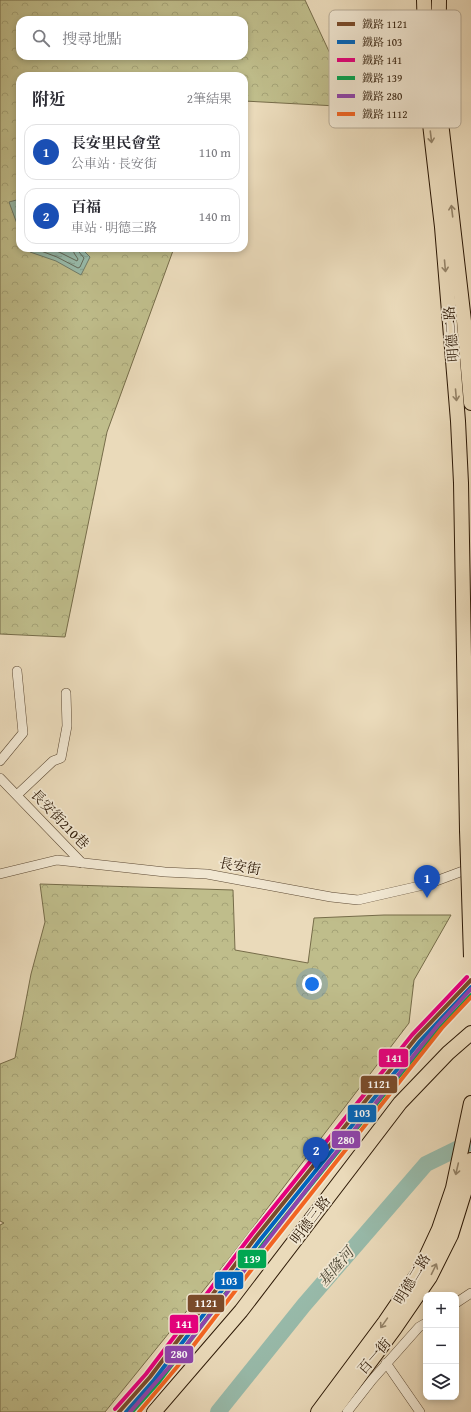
<!DOCTYPE html>
<html lang="zh-TW">
<meta charset="utf-8">
<style>
:root{--surface:#fff;--page:#f7f7f7;--text:#2b2b33;--muted:#7c7c81;--line:#e1e1e2;--accent:#db2777}
body{margin:0;font-family:"Gentium Book Plus","Noto Serif TC",serif;background:var(--page);color:var(--text)}
.controls{position:absolute;right:12px;bottom:12px;display:grid;overflow:hidden;border-radius:8px;box-shadow:0 2px 6px #0003}
.controls button{width:36px;height:36px;display:grid;place-items:center;padding:0;border:0;border-bottom:1px solid var(--line);background:var(--surface);color:var(--text);font:20px sans-serif}
.you{position:absolute;left:312px;top:984px;width:14px;height:14px;margin:-10px;border:3px solid #fff;border-radius:50%;background:#1a73e8;box-shadow:0 0 0 6px #1a73e833}
.badge{display:grid;place-items:center;width:26px;height:26px;border-radius:50%;background:var(--accent);color:#fff;font-size:13px;font-weight:700}
.pin{position:absolute;translate:-50% -33px;filter:drop-shadow(0 1px 2px #0008)}
.pin::after{content:'';position:absolute;top:21px;width:14px;height:12px;background:inherit;clip-path:polygon(0 0,100% 0,50% 100%)}
.list{margin:0;padding:0;list-style:none}
h2{display:flex;justify-content:space-between;align-items:center;height:52px;margin:0;padding:0 16px;font-size:17px}
h2 small{font-size:13px;font-weight:400;color:var(--muted)}
.list li{display:grid;grid-template-columns:26px 1fr auto;gap:12px;align-items:center;box-sizing:border-box;height:56px;margin:0 8px 8px;padding:0 8px;border:1px solid var(--line);border-radius:12px}
.list b{display:block;font-size:15px;white-space:nowrap}
.list p{margin:0;font-size:13px;white-space:nowrap;color:var(--muted)}
.list em{font-size:13px;font-style:normal;color:var(--muted)}
.icon{flex:none;width:22px;height:22px;fill:none;stroke:currentColor;stroke-width:2;stroke-linecap:round;stroke-linejoin:round}
.map{position:relative;flex:none;width:471px;height:1412px;overflow:hidden}
.search{position:absolute;background:var(--surface);box-shadow:0 2px 6px #0003;left:16px;top:16px;width:232px;height:44px;display:flex;align-items:center;gap:10px;box-sizing:border-box;padding:0 14px;border-radius:12px;color:var(--muted);font-size:15px}
.panel{position:absolute;background:var(--surface);box-shadow:0 2px 6px #0003;left:16px;top:72px;width:232px;height:180px;border-radius:12px}
.map>svg:first-child{display:block}
.forest{fill:url(#forest-crowns);stroke:#766c49;fill-rule:evenodd}
.water{fill:url(#water-ripples);stroke:#6e7b69}
.lines{fill:none;stroke-linecap:round;stroke-linejoin:round}
.shore{stroke:#636a59;stroke-width:1}
.river{stroke:#98bbab;stroke-width:16}
.street-casing{stroke:#5d4a34;stroke-width:10}
.primary-casing{stroke:#2e1a07;stroke-width:16}
.street{stroke:#f1e7d2;stroke-width:9}
.primary{stroke:#eadaba;stroke-width:14}
.primary-bridge-casing{stroke:#2e1a07;stroke-width:16;stroke-linecap:butt}
.primary-bridge{stroke:#eadaba;stroke-width:14}
.rail-1-casing{stroke:#f1e7d2;stroke-width:7}
.rail-2-casing{stroke:#f1e7d2;stroke-width:7}
.rail-3-casing{stroke:#f1e7d2;stroke-width:7}
.rail-4-casing{stroke:#f1e7d2;stroke-width:7}
.rail-5-casing{stroke:#f1e7d2;stroke-width:7}
.rail-6-casing{stroke:#f1e7d2;stroke-width:7}
.rail-1{stroke:#7a4b2a;stroke-width:4}
.rail-2{stroke:#0065bd;stroke-width:4}
.rail-3{stroke:#e5007d;stroke-width:4}
.rail-4{stroke:#00a651;stroke-width:4}
.rail-5{stroke:#8e44ad;stroke-width:4}
.rail-6{stroke:#f26522;stroke-width:4}
.oneway{stroke:#958469}
.labels{text-anchor:middle;stroke-width:3.5;stroke-linejoin:round;paint-order:stroke}
.street-label{font-size:14px;fill:#2e1a07;stroke:#f1e7d2}
.water-label{font-size:15px;font-style:italic;fill:#4e4a38;stroke:#f1e7d2}
.key{fill:#f1e7d2;stroke:#b6aa95;stroke-width:1}
.key-label{font-size:11px;fill:#2e1a07}
.line-badge{stroke:#f1e7d2;stroke-width:1.5}
.badge-label{font-size:11px;text-anchor:middle;font-weight:bold;fill:#fff}
</style>
<div class="map">
<svg width="471" height="1412" viewBox="0 0 471 1412">
<defs>
<pattern id="forest-crowns" width="20" height="18" patternUnits="userSpaceOnUse"><rect width="20" height="18" fill="#bfbd8b"/><path d="M2 6a3 3 0 1 1 6 0M12 15a3 3 0 1 1 6 0" fill="none" stroke="#a4a276"/></pattern>
<pattern id="water-ripples" width="26" height="14" patternUnits="userSpaceOnUse"><rect width="26" height="14" fill="#98bbab"/><path d="M2 4q2-2 4 0t4 0M15 11q2-2 4 0t4 0" fill="none" stroke="#83a092"/></pattern>
</defs>
<rect width="100%" height="100%" fill="#eadaba"/>
<filter id="stains"><feTurbulence type="fractalNoise" baseFrequency=".005" numOctaves="4"/><feColorMatrix values="0 0 0 0 .2 0 0 0 0 .09 0 0 0 0 .02 0 0 0 .5 -.17"/></filter>
<radialGradient id="worn" r=".72"><stop offset=".6" stop-color="#630" stop-opacity="0"/><stop offset="1" stop-color="#630" stop-opacity=".3"/></radialGradient>
<g class="forest">
<path d="M0,0H305L355,107L244,101V76H20V248H174L107,432L65,637L0,634ZM20,20H244V56H20Z"/>
<path d="M40,884L233,890L235,950L308,963L314,918L384,915H451L414,980L409,1023L228,1260L105,1412H0V1225L4,1223L0,1221V1064L15,1058L31,974L45,922Z"/>
</g>
<g class="water">
<path d="M20,199V232L9,202Z"/>
<path d="M28,248H81L90,257L81,275L56,261L30,252Z"/>
</g>
<g class="lines">
<g class="shore">
<path d="M33,248L57,257L78,268L80,267L84,258L79,252L78,248"/>
<path d="M46,248L59,252L77,261L78,259L74,253L73,248"/>
</g>
<path class="river" d="M218,1412L304,1305L426,1164L471,1142"/>
<defs>
<g id="street">
<path d="M0,761L23,733L17,671"/>
<path d="M0,778L82,863"/>
<path d="M17,795L53,761L61,758L67,726L66,693"/>
<path d="M0,874L57,860L165,872L207,874L331,897L358,900L428,884L471,868"/>
<path d="M456,1303L471,1293"/>
<path d="M386,1363L420,1412"/>
<path d="M347,1412L372,1380L419,1327L426,1323"/>
</g>
<g id="primary">
<path d="M424,0L427,98L442,227L458,421L461,483L467,830"/>
<path d="M439,0L438,96L464,321L471,403"/>
<path d="M154,1412L241,1311L400,1103L448,1053L471,1033"/>
<path d="M318,1412L385,1322L419,1272L439,1229L453,1188L471,1103"/>
<path d="M333,1412L395,1328L430,1277L451,1235L465,1190L471,1160"/>
</g>
</defs>
<use href="#street" class="street-casing"/>
<use href="#primary" class="primary-casing"/>
<use href="#street" class="street"/>
<use href="#primary" class="primary"/>
<defs>
<path id="primary-bridge" d="M467,830L471,957"/>
</defs>
<use href="#primary-bridge" class="primary-bridge-casing"/>
<use href="#primary-bridge" class="primary-bridge"/>
<defs>
<path id="rail-1" d="M119,1412L150,1377L256,1237L416,1038L471,980"/>
<path id="rail-2" d="M126,1412L154,1380L260,1240L420,1041L471,987"/>
<path id="rail-3" d="M115,1409L146,1374L252,1234L412,1035L467,977"/>
<path id="rail-4" d="M132,1412L158,1383L264,1243L424,1045L471,995"/>
<path id="rail-5" d="M130,1412L171,1365L311,1184L438,1025L471,989"/>
<path id="rail-6" d="M139,1412L177,1367L268,1248L442,1028L471,997"/>
</defs>
<use href="#rail-1" class="rail-1-casing"/>
<use href="#rail-2" class="rail-2-casing"/>
<use href="#rail-3" class="rail-3-casing"/>
<use href="#rail-4" class="rail-4-casing"/>
<use href="#rail-5" class="rail-5-casing"/>
<use href="#rail-6" class="rail-6-casing"/>
<use href="#rail-1" class="rail-1"/>
<use href="#rail-2" class="rail-2"/>
<use href="#rail-3" class="rail-3"/>
<use href="#rail-4" class="rail-4"/>
<use href="#rail-5" class="rail-5"/>
<use href="#rail-6" class="rail-6"/>
</g>
<defs><path id="oneway-shaft" d="M-6 0H5M1.5-3L5.5 0L1.5 3" fill="none" stroke-width="1.6" stroke-linecap="round" stroke-linejoin="round"/></defs>
<g class="oneway">
<use href="#oneway-shaft" transform="translate(431 137) rotate(83)"/>
<use href="#oneway-shaft" transform="translate(452 211) rotate(-97)"/>
<use href="#oneway-shaft" transform="translate(445 266) rotate(85)"/>
<use href="#oneway-shaft" transform="translate(456 395) rotate(85)"/>
<use href="#oneway-shaft" transform="translate(457 1169) rotate(103)"/>
<use href="#oneway-shaft" transform="translate(434 1269) rotate(-64)"/>
<use href="#oneway-shaft" transform="translate(384 1323) rotate(125)"/>
</g>
<g class="labels">
<g class="street-label">
<text transform="translate(451 334) rotate(-95)" y="5">明德二路</text>
<text transform="translate(60 819) rotate(46)" y="5">長安街210巷</text>
<text transform="translate(240 866) rotate(10)" y="5">長安街</text>
<text transform="translate(310 1220) rotate(-53)" y="5">明德三路</text>
<text transform="translate(412 1279) rotate(-59)" y="5">明德二路</text>
<text transform="translate(374 1356) rotate(-49)" y="5">百一街</text>
</g>
<g class="water-label">
<text transform="translate(336 1267) rotate(-49)" y="5">基隆河</text>
</g>
</g>
<rect x="329" y="10" width="132" height="118" rx="6" class="key"/>
<rect x="337" y="22" width="18" height="4" fill="#7a4b2a"/>
<rect x="337" y="40" width="18" height="4" fill="#0065bd"/>
<rect x="337" y="58" width="18" height="4" fill="#e5007d"/>
<rect x="337" y="76" width="18" height="4" fill="#00a651"/>
<rect x="337" y="94" width="18" height="4" fill="#8e44ad"/>
<rect x="337" y="112" width="18" height="4" fill="#f26522"/>
<g class="key-label">
<text x="362" y="28">鐵路 1121</text>
<text x="362" y="46">鐵路 103</text>
<text x="362" y="64">鐵路 141</text>
<text x="362" y="82">鐵路 139</text>
<text x="362" y="100">鐵路 280</text>
<text x="362" y="118">鐵路 1112</text>
</g>
<g class="line-badge">
<rect x="378" y="1048" width="31" height="20" rx="4" fill="#e5007d"/>
<rect x="360" y="1075" width="38" height="19" rx="4" fill="#7a4b2a"/>
<rect x="347" y="1104" width="30" height="19" rx="4" fill="#0065bd"/>
<rect x="331" y="1130" width="30" height="19" rx="4" fill="#8e44ad"/>
<rect x="237" y="1249" width="30" height="20" rx="4" fill="#00a651"/>
<rect x="214" y="1271" width="30" height="19" rx="4" fill="#0065bd"/>
<rect x="187" y="1294" width="38" height="19" rx="4" fill="#7a4b2a"/>
<rect x="169" y="1314" width="30" height="20" rx="4" fill="#e5007d"/>
<rect x="164" y="1345" width="30" height="19" rx="4" fill="#8e44ad"/>
</g>
<g class="badge-label">
<text x="394" y="1062">141</text>
<text x="379" y="1088">1121</text>
<text x="362" y="1117">103</text>
<text x="346" y="1144">280</text>
<text x="252" y="1263">139</text>
<text x="229" y="1285">103</text>
<text x="206" y="1307">1121</text>
<text x="184" y="1328">141</text>
<text x="179" y="1358">280</text>
</g>
<rect width="100%" height="100%" filter="url(#stains)"/>
<rect width="100%" height="100%" fill="url(#worn)"/>
</svg>
<div class="controls">
<button>+</button>
<button>−</button>
<button><svg class="icon" aria-label="layers" viewBox="0 0 24 24"><path d="M12 4l9 5-9 5-9-5zM3 14l9 5 9-5"/></svg></button>
</div>
<div class="you"></div>
<div class="pin badge" style="left:427px;top:898px;background:#1a4fb4">1</div>
<div class="pin badge" style="left:316px;top:1170px;background:#1a4fb4">2</div>
<div class="search"><svg class="icon" aria-label="search" viewBox="0 0 24 24"><circle cx="10" cy="10" r="6"/><path d="M15 15l6 6"/></svg>搜尋地點</div>
<section class="panel">
<h2>附近<small>2筆結果</small></h2>
<ul class="list">
<li><span class="badge" style="background:#1a4fb4">1</span><div><b>長安里民會堂</b><p>公車站 · 長安街</p></div><em>110 m</em></li>
<li><span class="badge" style="background:#1a4fb4">2</span><div><b>百福</b><p>車站 · 明德三路</p></div><em>140 m</em></li>
</ul>
</section>
</div>
